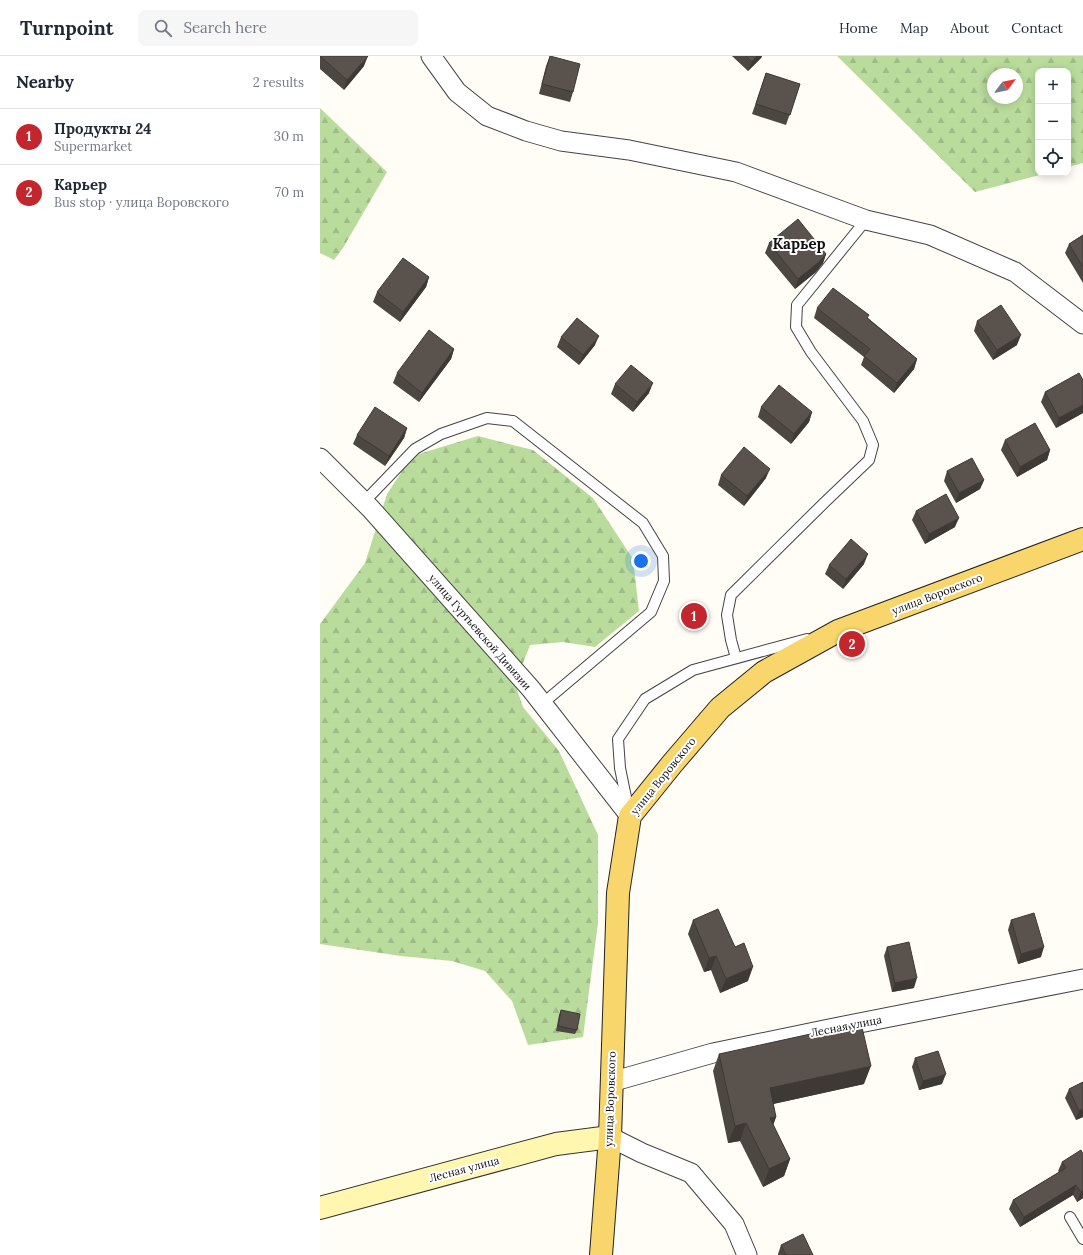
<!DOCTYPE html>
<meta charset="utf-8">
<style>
:root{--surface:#fff;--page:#f6f6f7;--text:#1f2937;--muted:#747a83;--line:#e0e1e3;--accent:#c4262e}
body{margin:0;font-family:Lora,serif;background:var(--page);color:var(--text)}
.controls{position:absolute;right:12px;top:12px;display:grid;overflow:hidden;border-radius:8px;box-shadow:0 2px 10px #0003}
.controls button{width:36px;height:36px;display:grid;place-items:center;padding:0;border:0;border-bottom:1px solid var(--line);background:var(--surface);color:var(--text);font:20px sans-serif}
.compass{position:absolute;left:667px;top:12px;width:36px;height:36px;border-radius:50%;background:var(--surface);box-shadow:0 2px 10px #0003;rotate:58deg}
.you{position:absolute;left:321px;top:505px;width:14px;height:14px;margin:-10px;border:3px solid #fff;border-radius:50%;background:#1a73e8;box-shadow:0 0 0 6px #1a73e833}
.badge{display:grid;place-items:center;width:26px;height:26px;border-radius:50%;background:var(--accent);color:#fff;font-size:13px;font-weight:700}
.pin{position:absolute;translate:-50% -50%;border:2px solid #fff;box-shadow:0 1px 4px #0006}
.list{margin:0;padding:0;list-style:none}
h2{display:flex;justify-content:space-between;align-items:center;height:52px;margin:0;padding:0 16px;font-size:17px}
h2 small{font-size:13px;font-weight:400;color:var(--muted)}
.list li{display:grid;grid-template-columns:26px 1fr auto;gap:12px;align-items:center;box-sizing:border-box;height:56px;padding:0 16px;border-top:1px solid var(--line)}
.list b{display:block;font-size:15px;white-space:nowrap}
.list p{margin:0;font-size:13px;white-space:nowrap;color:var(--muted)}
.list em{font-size:13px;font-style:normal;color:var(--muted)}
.icon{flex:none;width:22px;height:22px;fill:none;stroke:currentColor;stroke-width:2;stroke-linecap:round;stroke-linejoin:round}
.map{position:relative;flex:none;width:763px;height:1199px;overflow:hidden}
header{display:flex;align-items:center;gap:24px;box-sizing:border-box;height:56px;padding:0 20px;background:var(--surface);border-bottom:1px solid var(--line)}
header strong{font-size:19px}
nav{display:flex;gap:22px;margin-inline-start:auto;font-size:14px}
.search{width:280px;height:36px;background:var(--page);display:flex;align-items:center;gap:10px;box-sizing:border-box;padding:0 14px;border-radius:8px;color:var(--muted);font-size:15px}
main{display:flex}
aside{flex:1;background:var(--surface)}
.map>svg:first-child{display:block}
.forest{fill:url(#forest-firs);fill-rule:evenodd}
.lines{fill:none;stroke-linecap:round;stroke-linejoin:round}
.lane-casing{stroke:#444;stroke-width:12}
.street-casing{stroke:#444;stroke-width:21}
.secondary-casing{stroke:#333;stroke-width:24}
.primary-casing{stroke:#222;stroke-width:24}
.lane{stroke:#fff;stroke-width:10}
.street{stroke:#fff;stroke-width:19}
.secondary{stroke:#fff6b0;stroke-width:22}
.primary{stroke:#f9d66b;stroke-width:22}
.wall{fill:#4d4742}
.shaded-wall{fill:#3f3936}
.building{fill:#5a524d;stroke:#3f3936}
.labels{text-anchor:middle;stroke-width:4;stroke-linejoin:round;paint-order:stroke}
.street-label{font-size:11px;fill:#111;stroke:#fff}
.district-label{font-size:15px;font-weight:bold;fill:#111;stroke:#fff}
</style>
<header>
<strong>Turnpoint</strong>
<div class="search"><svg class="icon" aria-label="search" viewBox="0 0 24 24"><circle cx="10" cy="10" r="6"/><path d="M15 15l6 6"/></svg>Search here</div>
<nav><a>Home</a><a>Map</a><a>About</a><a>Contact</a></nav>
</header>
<main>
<aside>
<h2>Nearby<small>2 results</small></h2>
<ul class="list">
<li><span class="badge">1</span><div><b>Продукты 24</b><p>Supermarket</p></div><em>30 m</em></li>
<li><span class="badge">2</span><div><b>Карьер</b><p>Bus stop · улица Воровского</p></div><em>70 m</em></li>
</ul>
</aside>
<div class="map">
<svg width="763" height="1199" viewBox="0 0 763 1199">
<defs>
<pattern id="forest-firs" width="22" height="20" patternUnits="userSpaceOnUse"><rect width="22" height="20" fill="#b9dc9c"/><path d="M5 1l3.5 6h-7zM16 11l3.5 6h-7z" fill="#9ebc85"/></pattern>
</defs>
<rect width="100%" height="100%" fill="#fffdf5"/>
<g class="forest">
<path d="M517,0H763V107L748,111V15H718V117H727L655,136ZM673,18H697V42H673Z"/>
<path d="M0,52L67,116L23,192L14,204L0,197Z"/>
<path d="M158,380L213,394L273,442L313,503L319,555L275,591L243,586L210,589L195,628L203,651L239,695L278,779V867L263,981L208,989L192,945L165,915L132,905L81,900L0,888V568L45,507L67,438L92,400Z"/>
</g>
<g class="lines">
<defs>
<g id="lane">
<path d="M44,446L95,393L121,378L167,362L193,365L323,467L343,500L344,525L331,556L222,648"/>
<path d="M416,602L411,584L407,559L411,539L505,446L549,404L553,389L543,365L491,296L476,271L477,249L546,164"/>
<path d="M308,751L300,712L298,683L325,643L373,614L487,583"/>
<path d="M750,1161L763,1183"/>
</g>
<g id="street">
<path d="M111,0L137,36L167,60L206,75L241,85L309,94L416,116L546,164L610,179L695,216L763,268"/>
<path d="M0,402L51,453L211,633L310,760"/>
<path d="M291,1026L393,997L509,973L763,923"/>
<path d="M290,1081L322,1097L371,1117L414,1168L427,1199"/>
</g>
<path id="secondary" d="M0,1152L236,1088L290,1081"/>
<path id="primary" d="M281,1199L290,1081L298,837L310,760L352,708L400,652L444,616L518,575L763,483"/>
</defs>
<use href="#lane" class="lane-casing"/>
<use href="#street" class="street-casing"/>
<use href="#secondary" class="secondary-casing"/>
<use href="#primary" class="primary-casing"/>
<use href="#lane" class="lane"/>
<use href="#street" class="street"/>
<use href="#secondary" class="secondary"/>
<use href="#primary" class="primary"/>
</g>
<g class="wall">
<path d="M0,0L44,10L24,34L0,13Z"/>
<path d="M230,0L253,36L250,46L219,38L226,10Z"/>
<path d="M412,0H442L441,2L428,15Z"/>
<path d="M446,17L480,28L466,69L432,58Z"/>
<path d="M763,179V227L745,197L749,188Z"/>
<path d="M449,187L506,198L503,207L496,216L475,233L445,197Z"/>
<path d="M109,221L106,231L80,266L53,246L57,236Z"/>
<path d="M497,252L548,262L597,303L594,313L574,337L541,309L544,301L494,262Z"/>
<path d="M657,265L697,289L673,304L654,275Z"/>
<path d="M241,281L275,289L259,309L237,291Z"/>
<path d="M134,293L131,303L99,346L73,327L77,317Z"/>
<path d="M763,324V357L736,372L721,346L725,336Z"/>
<path d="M295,328L329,337L313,356L291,338Z"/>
<path d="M441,351L492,356L489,366L471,388L438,361Z"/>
<path d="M87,372L84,382L65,410L33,388L37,379Z"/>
<path d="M685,384L730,394L727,404L697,421L681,394Z"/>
<path d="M627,415L664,424L660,433L636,447L624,425Z"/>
<path d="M401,419L446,422L424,450L398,429Z"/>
<path d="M596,455L635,471L605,488L592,464Z"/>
<path d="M544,508L523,533L505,518L509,509Z"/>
<path d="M373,864L415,891L428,925L400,937L391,914L384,916L368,878Z"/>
<path d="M691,864L721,901L698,908L688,874Z"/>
<path d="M567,891L594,932L572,936L564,900Z"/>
<path d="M241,954L257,974L255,978L236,975L239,959Z"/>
<path d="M399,998L544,1028L453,1048L456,1061L453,1069L470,1103L464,1120L443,1131L420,1085L408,1087L393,1015Z"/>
<path d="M595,1002L622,1028L599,1034L592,1011Z"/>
<path d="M763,1026V1061L756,1064L745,1042L749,1033Z"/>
<path d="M763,1098V1142L757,1146L753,1139L700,1171L689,1153L693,1144L739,1116L738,1115L742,1106Z"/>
<path d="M461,1189L493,1199H458V1198Z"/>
</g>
<g class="shaded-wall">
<path d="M48,0L44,10L24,34L27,24Z"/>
<path d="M437,0H442L441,2L428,15L432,6Z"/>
<path d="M506,198L503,207L496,216L475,233L478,223Z"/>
<path d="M109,221L106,231L80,266L83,256Z"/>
<path d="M701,279L697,289L673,304L677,294Z"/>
<path d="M279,280L275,289L259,309L263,299Z"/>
<path d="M134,293L131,303L99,346L102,337Z"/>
<path d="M597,303L594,313L574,337L577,327Z"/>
<path d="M333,327L329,337L313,356L317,346Z"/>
<path d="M763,349V357L736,372L739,362Z"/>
<path d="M492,356L489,366L471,388L474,378Z"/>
<path d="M87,372L84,382L65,410L69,400Z"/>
<path d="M730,394L727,404L697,421L700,411Z"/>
<path d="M450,413L446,422L424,450L427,440Z"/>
<path d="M664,424L660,433L636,447L639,437Z"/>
<path d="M639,462L635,471L605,488L609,478Z"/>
<path d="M548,498L544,508L523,533L526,523Z"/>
<path d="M724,891L721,901L698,908L701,898Z"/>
<path d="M396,900L391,914L384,916L389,902Z"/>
<path d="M433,911L428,925L400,937L406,923Z"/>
<path d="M597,922L594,932L572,936L575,927Z"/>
<path d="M551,1010L544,1028L444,1050L450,1032Z"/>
<path d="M626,1018L622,1028L599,1034L603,1025Z"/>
<path d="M763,1053V1061L756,1064L759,1055Z"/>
<path d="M456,1061L450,1078V1062Z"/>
<path d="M426,1067L420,1085L408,1087L415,1070Z"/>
<path d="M470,1103L464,1120L443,1131L449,1113Z"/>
<path d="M756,1129L753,1139L700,1171L704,1161Z"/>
<path d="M763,1135V1142L757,1146L761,1136Z"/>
</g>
<g class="building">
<path d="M0,0H48L27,24Z"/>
<path d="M230,0L260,8L253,36L222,28Z"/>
<path d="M426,0H437L432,6Z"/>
<path d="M446,17L480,28L470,59L436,48Z"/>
<path d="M478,163L506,198L499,206L478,223L449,187Z"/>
<path d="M763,179V211L749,188Z"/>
<path d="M83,202L109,221L83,256L57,236Z"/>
<path d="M513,232L549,259L547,262L597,303L577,327L544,300L550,293L497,252Z"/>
<path d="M681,249L701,279L677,294L657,265Z"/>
<path d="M257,262L279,280L263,299L241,281Z"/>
<path d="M109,274L134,293L102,337L77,317Z"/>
<path d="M311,309L333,327L317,346L295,328Z"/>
<path d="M759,317L763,324V349L739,362L725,336Z"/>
<path d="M459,329L492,356L474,378L441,351Z"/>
<path d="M55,351L87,372L69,400L37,379Z"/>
<path d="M715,367L730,394L700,411L685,384Z"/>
<path d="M424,391L450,413L427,440L401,419Z"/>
<path d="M652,402L664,424L639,437L627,415Z"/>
<path d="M626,438L639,462L609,478L596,455Z"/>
<path d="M531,483L548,498L526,523L509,509Z"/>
<path d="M398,853L415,891L424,887L433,911L406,923L396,900L389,902L373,864Z"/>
<path d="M714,857L724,891L701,898L691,864Z"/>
<path d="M589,886L597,922L575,927L567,891Z"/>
<path d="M241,954L260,958L257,974L238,970Z"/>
<path d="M541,967L551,1010L450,1032L456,1061L450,1062L470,1103L449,1113L426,1067L415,1070L399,998Z"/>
<path d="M618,995L626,1018L603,1025L595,1002Z"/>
<path d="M763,1026V1053L759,1055L749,1033Z"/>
<path d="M761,1094L763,1098V1135L761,1136L756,1129L704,1161L693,1144L746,1112L742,1106Z"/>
<path d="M483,1178L493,1199H466L461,1189Z"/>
</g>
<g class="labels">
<g class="street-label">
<text transform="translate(617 538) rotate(-21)" y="4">улица Воровского</text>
<text transform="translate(160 576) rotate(49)" y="4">улица Гуртьевской Дивизии</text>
<text transform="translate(343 720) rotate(-51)" y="4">улица Воровского</text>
<text transform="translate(526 970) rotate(-11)" y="4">Лесная улица</text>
<text transform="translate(290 1043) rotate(-88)" y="4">улица Воровского</text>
<text transform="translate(144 1113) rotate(-15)" y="4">Лесная улица</text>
</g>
<g class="district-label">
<text x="479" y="193">Карьер</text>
</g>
</g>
</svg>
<div class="controls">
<button>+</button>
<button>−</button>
<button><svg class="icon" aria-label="locate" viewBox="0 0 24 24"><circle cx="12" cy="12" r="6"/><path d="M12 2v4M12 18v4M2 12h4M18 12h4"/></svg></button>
</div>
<svg class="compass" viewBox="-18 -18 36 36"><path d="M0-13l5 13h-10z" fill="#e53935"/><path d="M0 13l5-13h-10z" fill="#747a83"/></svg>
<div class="you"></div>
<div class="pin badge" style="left:374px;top:560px">1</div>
<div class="pin badge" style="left:532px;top:588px">2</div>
</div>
</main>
